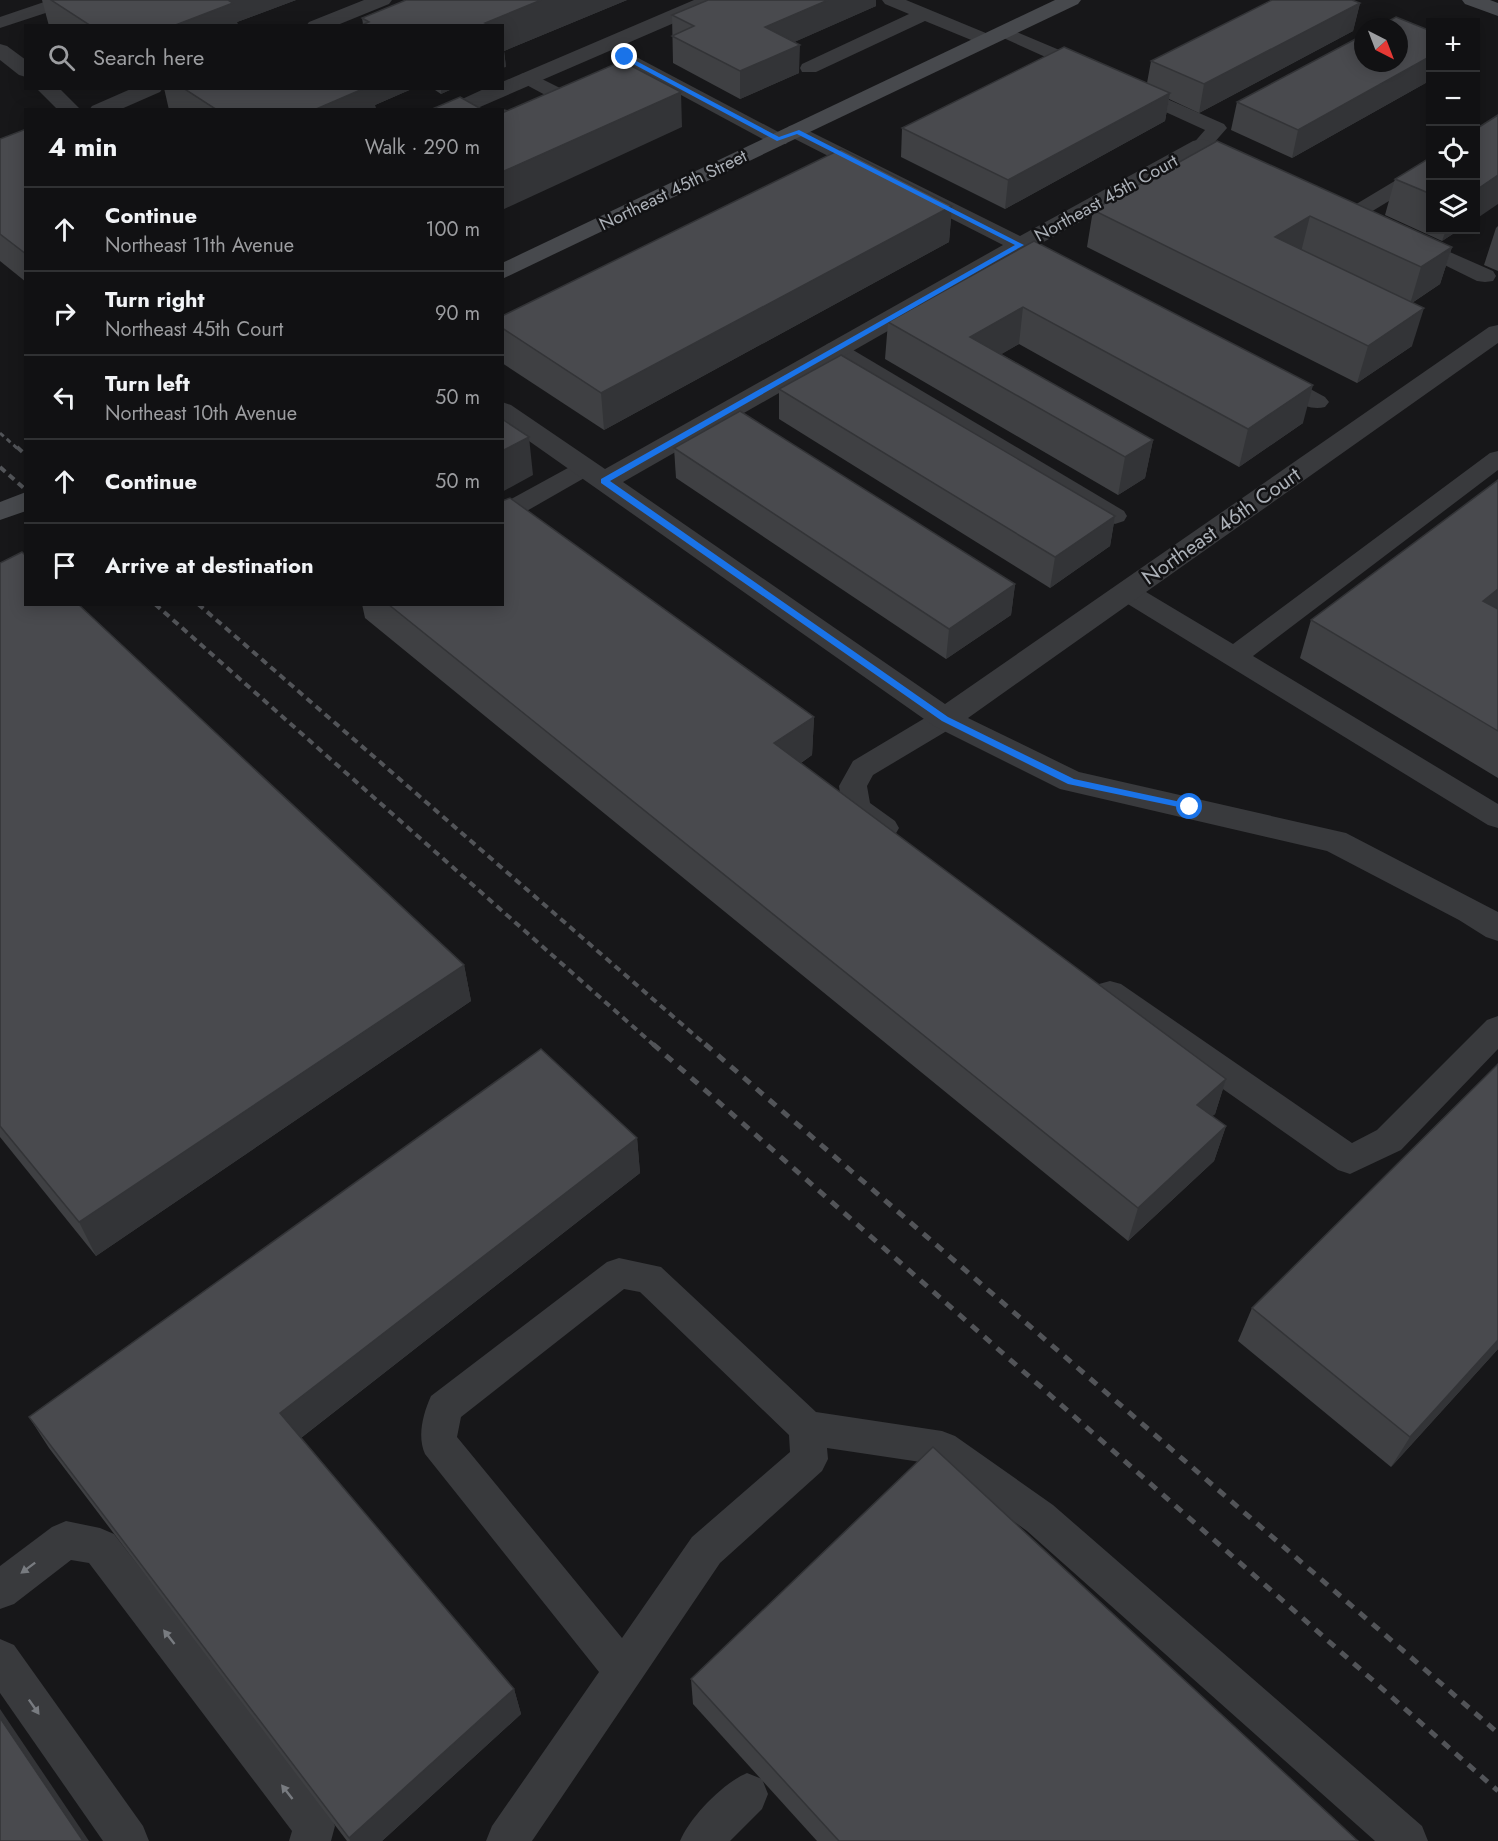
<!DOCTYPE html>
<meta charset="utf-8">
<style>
:root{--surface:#111113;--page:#1a1a1c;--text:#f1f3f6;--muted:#9c9da0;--line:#303133}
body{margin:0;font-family:Jost,sans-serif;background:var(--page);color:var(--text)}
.controls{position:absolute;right:18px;top:18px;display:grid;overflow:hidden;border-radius:0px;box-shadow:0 3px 15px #0003}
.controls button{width:54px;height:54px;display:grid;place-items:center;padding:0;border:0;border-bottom:2px solid var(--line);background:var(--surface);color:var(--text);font:30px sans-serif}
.compass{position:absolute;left:1354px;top:18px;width:54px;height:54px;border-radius:50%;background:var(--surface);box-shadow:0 3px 15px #0003;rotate:138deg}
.stop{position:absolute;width:18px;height:18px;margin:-14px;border:4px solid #1a73e8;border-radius:50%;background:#fff}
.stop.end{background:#1a73e8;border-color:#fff;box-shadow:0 2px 6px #0008}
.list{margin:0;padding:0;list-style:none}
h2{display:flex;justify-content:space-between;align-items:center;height:78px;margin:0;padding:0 24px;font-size:26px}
h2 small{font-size:20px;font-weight:400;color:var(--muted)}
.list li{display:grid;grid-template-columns:39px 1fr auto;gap:18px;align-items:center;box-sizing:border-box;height:84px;padding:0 24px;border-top:2px solid var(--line)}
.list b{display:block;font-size:22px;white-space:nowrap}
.list p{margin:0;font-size:20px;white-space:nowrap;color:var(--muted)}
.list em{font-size:20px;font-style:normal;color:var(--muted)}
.icon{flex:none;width:33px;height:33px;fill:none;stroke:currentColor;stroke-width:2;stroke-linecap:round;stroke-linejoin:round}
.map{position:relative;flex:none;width:1498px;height:1841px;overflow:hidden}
.search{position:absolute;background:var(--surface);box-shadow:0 3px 15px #0003;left:24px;top:24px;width:480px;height:66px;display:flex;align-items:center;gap:15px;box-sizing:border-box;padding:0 21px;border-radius:0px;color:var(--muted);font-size:22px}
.panel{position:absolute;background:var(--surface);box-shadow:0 3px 15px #0003;left:24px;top:108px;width:480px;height:498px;border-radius:0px}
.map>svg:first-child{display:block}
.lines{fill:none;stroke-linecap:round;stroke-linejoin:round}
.lane{fill:#393a3d;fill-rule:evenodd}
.street{fill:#393a3d;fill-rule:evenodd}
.secondary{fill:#47494d;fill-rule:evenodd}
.rail-far2{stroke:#525458;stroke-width:3;stroke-dasharray:5 4;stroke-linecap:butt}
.rail-far1{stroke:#525458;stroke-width:4;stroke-dasharray:7 5;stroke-linecap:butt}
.rail{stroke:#525458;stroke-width:5;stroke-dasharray:9 8;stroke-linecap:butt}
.wall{fill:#3f4043}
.shaded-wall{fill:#333437}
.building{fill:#494a4e;stroke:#333437;stroke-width:1.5}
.oneway{fill:#787b80}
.route{fill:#1a73e8}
.labels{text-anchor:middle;stroke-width:5;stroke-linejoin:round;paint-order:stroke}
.far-street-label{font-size:18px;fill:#abb0b7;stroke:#121214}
.street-label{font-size:21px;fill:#abb0b7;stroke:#121214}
</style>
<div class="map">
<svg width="1498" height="1841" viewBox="0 0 1498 1841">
<rect width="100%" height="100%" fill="#171719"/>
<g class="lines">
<g class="lane">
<path d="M50,0H76L73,4L0,28V17Z"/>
<path d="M882,0H906L993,36L996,40L993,44H981L925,21L816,72H802L800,68L802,64L909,14L885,4Z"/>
<path d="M1005,27L1095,65L1097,69L1095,73H1081L999,36L996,32L999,28Z"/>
<path d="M625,51L786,136L789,140L786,144H772L618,61L616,57L618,53Z"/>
<path d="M528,72L584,100L587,104L584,108L525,132L502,122V110H497C507,107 517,114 526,119L562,104L521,82L519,78L521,74Z"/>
<path d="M1131,83L1224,124L1227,128L1213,144L1237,155L1240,159L1237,163H1223L1194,150L1191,146L1205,130L1124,93L1122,89L1124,85Z"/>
<path d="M1430,162V176L1361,218C1349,221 1326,214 1319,203L1322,199L1329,197L1353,206L1423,164Z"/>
<path d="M1411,235L1493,271L1496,276L1493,281L1485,282L1477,281L1404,245L1401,241L1404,237Z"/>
<path d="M835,342L843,344L1124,511L1127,516L1124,521L1115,524L1106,521L827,354L824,349L827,344Z"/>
<path d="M1498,451V470L1253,656L1498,804V828L1488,825L1118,598L1114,592L1118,586L1127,584L1136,586L1233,644L1490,453Z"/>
<path d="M585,461L593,463L597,468L593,473L511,520L502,523V504L577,463Z"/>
<path d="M945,709L955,712L959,719L955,726L873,775L867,786L870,803L895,821L899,828L895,835L885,839L875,835L846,815L842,808L839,786L853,761L935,712Z"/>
<path d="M1110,981L1121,984L1352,1143L1377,1130L1487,1020L1498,1016V1049L1401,1150L1350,1174L1338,1170L1099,1002L1095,993L1099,984Z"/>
<path d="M619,1258L661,1267L816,1412L942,1431L955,1436L1053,1505L1422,1826L1428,1841H1375L1027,1531L934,1464L827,1448L828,1459L822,1471L720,1563L532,1841H486L492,1826L599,1672L425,1454C417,1436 423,1414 431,1396L607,1262ZM624,1289L640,1292L789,1435L790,1452L692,1537L622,1638L457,1437L461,1417Z"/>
<path d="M66,1521L100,1528L114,1534L329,1811L335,1826L331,1841H289L292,1831L89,1563L71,1560L14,1604L0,1609V1566L52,1527Z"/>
<path d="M0,1639L14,1645L143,1826L149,1841H103L0,1693Z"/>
<path d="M747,1773L762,1779L768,1794L762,1809L730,1841H680C690,1817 723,1783 747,1773Z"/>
</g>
<g class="street">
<path d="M364,0H392L389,4L335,26H306L309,22Z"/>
<path d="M694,0H721L718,4L473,110H444L447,106L486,88H502V82Z"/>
<path d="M0,44L7,46L26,60V77L19,75L0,60Z"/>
<path d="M36,88H59L81,110H58Z"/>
<path d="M133,88H163L160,92L119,110H89L92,106Z"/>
<path d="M797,125L1020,236L1193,141L1201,139L1209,141L1212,146L1209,151L1038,245L1048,253L1044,258L1036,260L1021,255L623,482L945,704L1489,327L1498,325V343L968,718L1079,772L1346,833L1498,912V941L1486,937L1459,920L1327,851L1060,789L934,726L502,422V402L511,405L605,469L1003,245L789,136L786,131L789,126Z"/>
<path d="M1270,369L1279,372L1325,397L1329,402L1325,407C1304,413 1280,392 1261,382L1257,377L1261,372Z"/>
</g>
<g class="secondary">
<path d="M1055,0H1081L1078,4L502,279V263Z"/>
<path d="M1462,0H1490L1498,3V16L1465,4Z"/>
<path d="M26,492V511L0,520V502Z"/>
</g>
<path class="rail-far2" d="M0,433L18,449"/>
<g class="rail-far1">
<path d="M17,447L26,455"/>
<path d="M0,467L26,490"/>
<path d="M155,604L655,1046"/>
<path d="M198,604L707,1046"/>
</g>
<g class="rail">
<path d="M653,1044L1498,1791"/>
<path d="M705,1044L1498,1733"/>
</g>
</g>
<g class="wall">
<path d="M42,0H296L237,22L238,26H49Z"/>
<path d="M406,0H627L504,51L506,67L363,24L362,18Z"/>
<path d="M708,0H876V6L794,42L799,73L740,99L673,63L672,15Z"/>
<path d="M1360,3L1353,31L1199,113L1169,99L1165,121L1005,209L901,157L902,128L1147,83L1151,61Z"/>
<path d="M1431,31V80L1292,158L1231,130L1237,102Z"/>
<path d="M164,88H414L375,105L376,110H169Z"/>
<path d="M432,88H454L441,94Z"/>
<path d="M26,129V282L0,261V139Z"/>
<path d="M1217,141L1452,247L1440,284L1412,303V346L1357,383L1087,247L1093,210Z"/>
<path d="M1431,157V230H1459L1442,241L1385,215L1395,179Z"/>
<path d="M952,206L949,242L604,430L502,363V316Z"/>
<path d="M1498,226V271L1484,265L1496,228Z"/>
<path d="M1034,241L1303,423L1239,467L1019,344L1001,354L1153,440L1145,478L1118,495L885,359L888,322Z"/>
<path d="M779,389L1115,516L1110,546L1050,588L779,419Z"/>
<path d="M674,448L1015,584L1011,615L946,659L676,478Z"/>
<path d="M1498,480V778L1300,658L1311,620Z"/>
<path d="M0,563L464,965L471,1001L96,1256L0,1137Z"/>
<path d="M362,604H502L814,717L812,755L801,763L1226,1079L1215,1114L1212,1116L1226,1126L1214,1161L1128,1241L365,618Z"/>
<path d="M637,1138L640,1173L301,1438L514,1689L521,1714L382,1841H347L49,1448L29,1417Z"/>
<path d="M1252,1308L1498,1349L1391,1467L1238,1341Z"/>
<path d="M691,1679L1358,1841H817L693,1704Z"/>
</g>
<g class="shaded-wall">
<path d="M217,0H296L237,22L238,26H173Z"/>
<path d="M541,0H627L504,51L506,67L502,68V26H486L485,23Z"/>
<path d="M828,0H876V6L765,55V27Z"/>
<path d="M1360,3L1353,31L1199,113L1204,84Z"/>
<path d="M800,45L799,73L740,99V71Z"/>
<path d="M1431,56V80L1292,158L1298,130Z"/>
<path d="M356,88H414L375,105L376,110H314Z"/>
<path d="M441,88H454L441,94Z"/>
<path d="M681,92L682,127L502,210V172Z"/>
<path d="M1170,93L1165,121L1005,209L1008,180Z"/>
<path d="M1498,175V204L1476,219V190Z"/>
<path d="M952,206L949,242L604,430L601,393Z"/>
<path d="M1310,216L1301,252L1275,237Z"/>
<path d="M1446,230H1459L1442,241Z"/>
<path d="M1452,247L1440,284L1410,304L1421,267Z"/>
<path d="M1023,307L1019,344L973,371L970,337Z"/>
<path d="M1424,308L1412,346L1357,383L1368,346Z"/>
<path d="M1313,385L1303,423L1239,467L1248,429Z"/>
<path d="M529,437L533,475L502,492V451Z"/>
<path d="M1153,440L1145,478L1118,495L1125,457Z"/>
<path d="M1115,516L1110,546L1050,588L1055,557Z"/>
<path d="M1015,584L1011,615L946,659L949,629Z"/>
<path d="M1498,589V615L1483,601Z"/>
<path d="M814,717L812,755L774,781V743Z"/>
<path d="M464,965L471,1001L96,1256L79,1222Z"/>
<path d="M1226,1079L1215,1114L1186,1140L1197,1105Z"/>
<path d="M1226,1126L1214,1161L1128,1241L1138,1208Z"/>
<path d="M637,1138L640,1173L293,1444L280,1413Z"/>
<path d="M1498,1340V1349L1391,1467L1410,1437Z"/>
<path d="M514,1689L521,1714L382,1841H350L349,1838Z"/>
<path d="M0,1709L89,1841H83L0,1718Z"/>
</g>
<g class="building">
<path d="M51,0H228L233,3L173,26H91Z"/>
<path d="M406,0H541L485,23L491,26H359L369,22L362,18Z"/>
<path d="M708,0H828L765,27L800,45L740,71L672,36L694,26L672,15Z"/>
<path d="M1272,0H1352L1360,3L1204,84L1151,61Z"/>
<path d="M1396,17L1431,31V56L1298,130L1237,102L1363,35V63H1399V27H1377Z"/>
<path d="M1064,47L1170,93L1008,180L902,128Z"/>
<path d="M622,61L681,92L502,172V113Z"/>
<path d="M183,88H365L314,110H217Z"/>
<path d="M460,97L483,110H430Z"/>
<path d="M1498,115V175L1476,190V129Z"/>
<path d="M26,129V254L0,234V139Z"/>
<path d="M1217,141L1452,247L1421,267L1310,216L1275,237L1424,308L1368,346L1093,210Z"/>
<path d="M841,149L952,206L601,393L502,328V316Z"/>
<path d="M1431,157V194L1395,179Z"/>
<path d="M1034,241L1313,385L1248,429L1023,307L970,337L1153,440L1125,457L888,322Z"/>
<path d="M841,355L1115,516L1055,557L779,389Z"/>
<path d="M740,411L1015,584L949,629L674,448Z"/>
<path d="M502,419L529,437L502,451Z"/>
<path d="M1498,480V589L1483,601L1498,609V731L1311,620Z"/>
<path d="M510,498L814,717L774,743L1226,1079L1197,1105L1226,1126L1138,1208L388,604H502V501Z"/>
<path d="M22,552L26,556V604H78L464,965L79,1222L0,1126V563Z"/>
<path d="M541,1049L637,1138L280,1413L514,1689L349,1838L29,1417Z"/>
<path d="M1498,1064V1340L1410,1437L1252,1308Z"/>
<path d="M933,1447L1358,1841H839L691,1679Z"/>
<path d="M0,1718L83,1841H0Z"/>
</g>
<defs><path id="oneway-solid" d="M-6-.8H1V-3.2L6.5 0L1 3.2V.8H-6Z" transform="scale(1.5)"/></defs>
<g class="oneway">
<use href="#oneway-solid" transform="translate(28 1568) rotate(143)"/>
<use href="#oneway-solid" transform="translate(169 1637) rotate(-128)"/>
<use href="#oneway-solid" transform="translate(34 1707) rotate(55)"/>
<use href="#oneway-solid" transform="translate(287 1792) rotate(-128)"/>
</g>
<path class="route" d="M625,55L779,137L799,130L1024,245L610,481L948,717L1074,779L1190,804L1193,805V810L1068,784L942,721L601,483V479L1015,245L797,134L777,141L622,58Z"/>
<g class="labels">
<g class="far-street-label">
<text transform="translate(673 190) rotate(-26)" y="6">Northeast 45th Street</text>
<text transform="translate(1106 198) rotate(-29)" y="6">Northeast 45th Court</text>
</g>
<g class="street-label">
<text transform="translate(1221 526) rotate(-35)" y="7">Northeast 46th Court</text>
</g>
</g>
</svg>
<div class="controls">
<button>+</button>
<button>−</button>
<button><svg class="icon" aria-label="locate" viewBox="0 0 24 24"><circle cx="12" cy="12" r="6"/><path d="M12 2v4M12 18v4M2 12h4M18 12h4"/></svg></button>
<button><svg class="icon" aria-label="layers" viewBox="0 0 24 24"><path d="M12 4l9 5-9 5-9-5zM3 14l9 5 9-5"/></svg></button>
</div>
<svg class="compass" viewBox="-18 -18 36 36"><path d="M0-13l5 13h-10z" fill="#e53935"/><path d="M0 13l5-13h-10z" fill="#9c9da0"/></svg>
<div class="stop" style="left:1190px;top:807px"></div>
<div class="stop end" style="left:625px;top:57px"></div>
<div class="search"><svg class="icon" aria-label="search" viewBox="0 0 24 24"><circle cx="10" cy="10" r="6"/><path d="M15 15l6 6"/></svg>Search here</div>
<section class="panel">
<h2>4 min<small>Walk · 290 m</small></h2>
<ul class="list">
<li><svg class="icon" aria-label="ahead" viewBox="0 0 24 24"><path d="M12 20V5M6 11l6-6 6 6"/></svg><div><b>Continue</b><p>Northeast 11th Avenue</p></div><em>100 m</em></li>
<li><svg class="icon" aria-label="right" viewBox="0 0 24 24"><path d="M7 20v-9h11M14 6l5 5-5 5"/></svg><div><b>Turn right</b><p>Northeast 45th Court</p></div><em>90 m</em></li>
<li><svg class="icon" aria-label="left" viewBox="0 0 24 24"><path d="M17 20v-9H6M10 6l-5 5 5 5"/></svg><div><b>Turn left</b><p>Northeast 10th Avenue</p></div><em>50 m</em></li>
<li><svg class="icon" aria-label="ahead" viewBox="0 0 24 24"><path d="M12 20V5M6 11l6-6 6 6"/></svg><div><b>Continue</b></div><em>50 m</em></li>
<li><svg class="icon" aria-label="arrive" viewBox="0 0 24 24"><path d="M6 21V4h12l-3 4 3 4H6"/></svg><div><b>Arrive at destination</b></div></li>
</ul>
</section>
</div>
